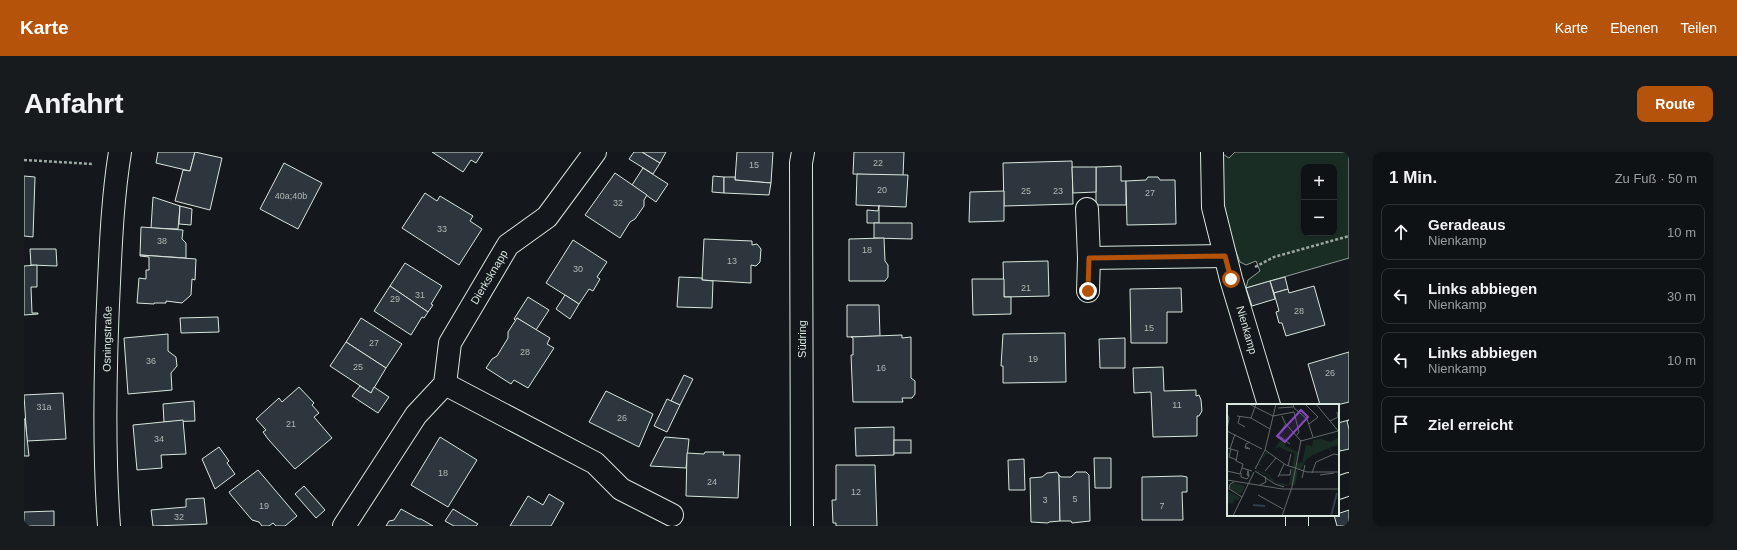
<!DOCTYPE html>
<html lang="de">
<meta charset="utf-8">
<style>
:root{--surface:#0f1215;--page:#181b1e;--text:#f1f3f6;--muted:#9b9ea0;--line:#2f3234;--accent:#b45309}
body{margin:0;font-family:Helvetica,sans-serif;background:var(--page);color:var(--text)}
.controls{position:absolute;right:12px;top:12px;display:grid;overflow:hidden;border-radius:8px;box-shadow:0 2px 6px #0003}
.controls button{width:36px;height:36px;display:grid;place-items:center;padding:0;border:0;border-bottom:1px solid var(--line);background:var(--surface);color:var(--text);font:20px sans-serif}
.stop{position:absolute;width:12px;height:12px;margin:-9px;border:3px solid #b45309;border-radius:50%;background:#fff}
.stop.end{background:#b45309;border-color:#fff;box-shadow:0 1px 4px #0008}
.list{margin:0;padding:0;list-style:none}
h2{display:flex;justify-content:space-between;align-items:center;height:52px;margin:0;padding:0 16px;font-size:17px}
h2 small{font-size:13px;font-weight:400;color:var(--muted)}
.list li{display:grid;grid-template-columns:26px 1fr auto;gap:12px;align-items:center;box-sizing:border-box;height:56px;margin:0 8px 8px;padding:0 8px;border:1px solid var(--line);border-radius:8px}
.list b{display:block;font-size:15px;white-space:nowrap}
.list p{margin:0;font-size:13px;white-space:nowrap;color:var(--muted)}
.list em{font-size:13px;font-style:normal;color:var(--muted)}
.icon{flex:none;width:22px;height:22px;fill:none;stroke:currentColor;stroke-width:2;stroke-linecap:round;stroke-linejoin:round}
.map{position:relative;flex:none;width:1325px;height:374px;overflow:hidden;border-radius:8px}
header{display:flex;align-items:center;gap:24px;box-sizing:border-box;height:56px;padding:0 20px;background:var(--accent);color:#fff}
header strong{font-size:19px}
nav{display:flex;gap:22px;margin-inline-start:auto;font-size:14px}
.intro{display:flex;align-items:center;justify-content:space-between;box-sizing:border-box;height:96px;padding:0 24px}
h1{margin:0;font-size:28px}
.button{padding:10px 18px;border-radius:8px;background:var(--accent);color:#fff;font-size:14px;font-weight:700}
main{display:flex;gap:24px;padding:0 24px}
aside{flex:1;background:var(--surface);border-radius:8px;box-shadow:0 2px 6px #0003}
.map>svg:first-child{display:block}
.green{fill:#1a2d24;stroke:#939e99;fill-rule:evenodd}
.building{fill:#2c363c;stroke:#d8e6dc}
.lines{fill:none;stroke-linecap:round;stroke-linejoin:round}
.street-casing{stroke:#d8e6dc;stroke-width:24}
.path{stroke:#9da8a2;stroke-width:2.5;stroke-dasharray:3 2;stroke-linecap:butt}
.street{stroke:#14181c;stroke-width:22}
.route{stroke:#b45309;stroke-width:5}
.labels{text-anchor:middle;stroke-width:3;stroke-linejoin:round;paint-order:stroke}
.number-label{font-size:9px;fill:#adbab4}
.street-label{font-size:11px;fill:#d8e6dc;stroke:#14181c}
.inset-river{fill:none;stroke:#2f3f4d;stroke-width:2}
.inset-road{fill:none;stroke:#626a69;stroke-width:1}
.view{fill:#8948c3;fill-opacity:0.15;stroke:#8948c3;stroke-width:2}
.inset-edge{fill:none;stroke:#d8e6dc;stroke-width:2}
</style>
<header>
<strong>Karte</strong>
<nav><a>Karte</a><a>Ebenen</a><a>Teilen</a></nav>
</header>
<div class="intro"><h1>Anfahrt</h1><a class="button">Route</a></div>
<main>
<div class="map">
<svg width="1325" height="374" viewBox="0 0 1325 374">
<rect width="100%" height="100%" fill="#14181c"/>
<path class="green" d="M1211,0H1325V106L1222,136L1224,128L1236,119L1232,109L1222,113L1216,110L1206,84L1197,41V1L1205,6ZM1280,15H1310V81H1280Z"/>
<g class="building">
<path d="M134,0H171L166,19L132,11Z"/>
<path d="M171,0L198,6L186,58L151,49L159,18L166,19Z"/>
<path d="M408,0H459L452,11L447,8L439,20Z"/>
<path d="M610,0H618L636,11L629,22L605,7Z"/>
<path d="M618,0H642L636,11Z"/>
<path d="M713,0H749L747,31L711,28Z"/>
<path d="M830,0H880L879,24L829,22Z"/>
<path d="M1048,9L1049,52L980,54L979,11Z"/>
<path d="M260,11L298,31L274,77L236,57Z"/>
<path d="M1097,14V29H1102V53H1072V15Z"/>
<path d="M1048,15H1072V40L1049,41Z"/>
<path d="M619,16L644,32L632,50L608,33Z"/>
<path d="M591,21L623,43L620,48V54L611,67L606,70L596,86L561,63Z"/>
<path d="M833,22L884,23L882,55L832,53Z"/>
<path d="M0,24L11,25L9,85L0,84Z"/>
<path d="M689,24L700,25V41L688,40Z"/>
<path d="M700,25H711V28L747,31L745,43L700,41Z"/>
<path d="M1124,25H1134L1136,28H1151L1152,72L1103,73L1102,29L1122,28Z"/>
<path d="M980,39V69L945,70L946,40Z"/>
<path d="M401,41L413,49L416,44L449,64L446,69L458,77L435,113L378,76Z"/>
<path d="M129,45L156,54L154,77L127,76Z"/>
<path d="M855,53V71H843V58L854,59Z"/>
<path d="M156,54L168,57L167,73L155,72Z"/>
<path d="M850,71H888V87L850,86Z"/>
<path d="M117,75L159,78L158,87L162,91V106L116,103Z"/>
<path d="M860,86L861,109L864,113V125L861,129H825V87Z"/>
<path d="M680,87L728,89V93L733,92L737,97L736,110L732,114L727,113V131L678,128Z"/>
<path d="M549,88L583,110L573,125L576,127L569,139L565,137L555,152L522,131Z"/>
<path d="M6,97H32L33,114L7,113Z"/>
<path d="M116,103L172,107L171,128L168,127L167,143L158,151L142,149V151H130V152L113,151L115,126L122,127V118H125V105L116,104Z"/>
<path d="M1024,109L1025,144L980,145L979,110Z"/>
<path d="M381,111L418,134L407,152L409,153L404,160L366,134Z"/>
<path d="M13,113V135H7L8,161H14V162L0,163V114Z"/>
<path d="M655,125L678,126V128L689,129L688,156L653,155Z"/>
<path d="M1261,125L1264,137L1250,141L1246,129Z"/>
<path d="M948,127H980V145H987V162L949,163Z"/>
<path d="M1246,129L1251,147L1228,154L1222,136Z"/>
<path d="M366,134L404,160L400,166L398,165L387,183L350,159Z"/>
<path d="M1290,134L1301,173L1262,184L1258,171H1255L1252,160L1255,159L1250,141L1264,137L1265,141Z"/>
<path d="M1157,136L1158,160H1143V191H1107L1106,137Z"/>
<path d="M541,143L555,152L546,167L532,157Z"/>
<path d="M504,145L525,158L512,178L493,166L492,169L490,167Z"/>
<path d="M823,153H855L856,184L823,185Z"/>
<path d="M194,165L195,180L157,181L156,166Z"/>
<path d="M337,166L378,192L362,216L322,190Z"/>
<path d="M493,166L526,186L523,192L530,196L504,236L490,228L487,232L462,216L468,207L473,204L484,186V180Z"/>
<path d="M1041,181L1042,230L979,231V214H977L979,182Z"/>
<path d="M144,182V199L152,205L153,214L147,221L148,238L104,242L100,186Z"/>
<path d="M878,183V186L887,185V226L891,229V242L888,246H878L879,250H829L827,203H829V186L827,185Z"/>
<path d="M1101,186V216H1076L1075,187Z"/>
<path d="M322,190L362,216L347,241L306,214Z"/>
<path d="M1325,200V250L1313,253H1296L1284,212Z"/>
<path d="M1139,215L1140,239L1172,238V244L1175,243L1177,248L1178,259L1175,264H1173V284L1129,285L1127,240L1110,241L1109,216Z"/>
<path d="M660,223L669,227L656,253L647,249Z"/>
<path d="M336,234L347,241L350,235L365,245L354,261L328,244Z"/>
<path d="M275,235L290,251L288,253L295,261L290,265L308,286L271,317L244,287L239,280L242,278L232,267L255,246L258,250Z"/>
<path d="M582,239L629,262L615,295L565,270Z"/>
<path d="M39,241L42,287L3,289L0,243Z"/>
<path d="M643,247L656,253L643,280L630,274Z"/>
<path d="M170,249L171,269L140,270L139,252Z"/>
<path d="M0,267H1L5,304H0Z"/>
<path d="M159,268L162,302L137,303L138,316L113,318L109,273Z"/>
<path d="M1325,268L1323,269L1325,277V297L1316,299L1314,292V271Z"/>
<path d="M870,275V303L832,304L831,276Z"/>
<path d="M416,285L453,308L424,355L387,333Z"/>
<path d="M641,285L665,287L662,316L626,314Z"/>
<rect x="870" y="288" width="17" height="13"/>
<path d="M195,295L205,309L203,311L211,322L191,337L178,307Z"/>
<path d="M681,300H700L699,303H716L714,346L662,344L663,301L680,302Z"/>
<path d="M1070,306H1087V336H1071Z"/>
<path d="M1000,307L1001,338H985L984,308Z"/>
<path d="M812,313H851L853,374H812V371H809L808,348H812Z"/>
<path d="M234,318L273,364L261,374H252L249,371L245,374H238L235,370L228,368L207,343L205,340Z"/>
<path d="M1033,320L1035,323L1036,369L1025,370L1024,371L1007,370L1006,326L1018,325L1023,321Z"/>
<path d="M1052,320H1062L1065,323L1066,369L1048,371L1047,369H1036L1035,323L1037,325H1047Z"/>
<path d="M1158,324L1163,325V340H1158L1159,368H1118V325Z"/>
<path d="M280,334L301,358L292,366L271,342Z"/>
<path d="M525,342L540,351L527,374H486L504,344L519,353Z"/>
<path d="M180,346L183,372L129,374L127,358L162,355V347Z"/>
<path d="M377,357L395,367H397L409,374H362L365,369L370,368Z"/>
<path d="M429,357L454,372L452,374H430L421,369Z"/>
<path d="M1325,358V374H1313L1310,363Z"/>
<path d="M30,359V374H0V360Z"/>
</g>
<g class="lines">
<defs>
<g id="street">
<path d="M1188,0L1189,55L1207,127L1245,253"/>
<path d="M1063,57L1065,106L1064,139"/>
<path d="M1065,106L1201,104"/>
<path d="M421,232L571,311L597,337L648,363"/>
<path d="M1314,336L1325,332"/>
<path d="M1273,363V374"/>
<path d="M85,374C79,293 81,211 85,130C87,87 89,43 96,0"/>
<path d="M320,374L392,263L421,232L426,191L484,93L523,65L571,0"/>
<path d="M778,374L777,11L779,0"/>
</g>
</defs>
<use href="#street" class="street-casing"/>
<g class="path">
<path d="M0,8L69,12"/>
<path d="M1231,115L1250,105L1325,84"/>
</g>
<use href="#street" class="street"/>
</g>
<g class="lines">
<path class="route" d="M1064,139L1065,106L1201,104L1207,127"/>
</g>
<g class="labels">
<g class="number-label">
<text x="854" y="14">22</text>
<text x="730" y="16">15</text>
<text x="858" y="41">20</text>
<text x="1002" y="42">25</text>
<text x="1034" y="42">23</text>
<text x="1126" y="44">27</text>
<text x="267" y="47">40a;40b</text>
<text x="594" y="54">32</text>
<text x="418" y="80">33</text>
<text x="138" y="92">38</text>
<text x="843" y="101">18</text>
<text x="708" y="112">13</text>
<text x="554" y="120">30</text>
<text x="1002" y="139">21</text>
<text x="396" y="146">31</text>
<text x="371" y="150">29</text>
<text x="1275" y="162">28</text>
<text x="1125" y="179">15</text>
<text x="350" y="194">27</text>
<text x="501" y="203">28</text>
<text x="1009" y="210">19</text>
<text x="127" y="212">36</text>
<text x="334" y="218">25</text>
<text x="857" y="219">16</text>
<text x="1306" y="224">26</text>
<text x="1153" y="256">11</text>
<text x="20" y="258">31a</text>
<text x="598" y="269">26</text>
<text x="267" y="275">21</text>
<text x="135" y="290">34</text>
<text x="419" y="324">18</text>
<text x="688" y="333">24</text>
<text x="832" y="343">12</text>
<text x="1051" y="350">5</text>
<text x="1021" y="351">3</text>
<text x="240" y="357">19</text>
<text x="1138" y="357">7</text>
<text x="155" y="368">32</text>
</g>
<g class="street-label">
<text transform="translate(465 125) rotate(-59)" y="4">Dierksknapp</text>
<text transform="translate(1223 178) rotate(74)" y="4">Nienkamp</text>
<text transform="translate(83 187) rotate(-89)" y="4">Osningstraße</text>
<text transform="translate(778 187) rotate(-90)" y="4">Südring</text>
</g>
</g>
<g transform="translate(1203 252)">
<rect width="112" height="112" fill="#14181c"/>
<path d="M112,33V41L103,43L105,50L102,44L88,50L90,56L87,50L79,56L74,65L65,63L68,50L52,43L48,45L52,38L59,35L58,42L71,48L68,62L70,58L75,59L79,41L85,42L86,36L94,35L104,38ZM38,49H41L42,50H39L32,59L35,62L31,61L30,66L40,70L49,78L62,81L65,65L71,67L68,81L56,82L44,76L40,71L30,67L29,64ZM7,79L18,82L14,90L4,87L2,82ZM0,87L12,93V96L8,95L6,100L0,99Z" fill="#1a2d24"/>
<path class="inset-river" d="M26,101L38,102M104,112L110,89"/>
<path class="inset-road" d="M22,0L46,12M66,0L67,4L80,15L86,33M78,0L91,13L82,20M89,0L112,28M51,4L66,3M67,8L72,28L70,31M0,10L2,14L0,26M10,12L24,14L43,25M13,12L11,19L18,23M46,12L67,8M55,12L58,19L74,37L111,27M24,14L29,0M103,17L111,13L110,8M59,20L51,31L63,40M0,27L35,45M18,42L23,45L18,44L19,40L23,38M0,44L11,47L9,57L16,60L15,64L25,67M3,45L8,30M4,45L2,53L10,56M38,46L59,61L80,68H112M61,62L64,50M28,65L38,46L49,0M0,67L13,70L15,64M21,67L22,72L20,71L21,67V66M28,67L48,80L57,83M38,67L49,54M14,69V73L20,75L22,72M85,69L89,58L107,50L112,51M52,71H63L64,65M93,71L107,69M51,73L57,60M75,74L78,61M0,76L55,85H112M7,78L3,80L2,85L15,93M33,81L39,78L38,72M31,91L56,105M6,112L27,68M55,112L65,83L74,36"/>
<path class="view" d="M74,6L81,13L58,38L50,32Z"/>
<rect width="112" height="112" class="inset-edge"/>
</g>
</svg>
<div class="controls">
<button>+</button>
<button>−</button>
</div>
<div class="stop" style="left:1207px;top:127px"></div>
<div class="stop end" style="left:1064px;top:139px"></div>
</div>
<aside>
<h2>1 Min.<small>Zu Fuß · 50 m</small></h2>
<ul class="list">
<li><svg class="icon" aria-label="ahead" viewBox="0 0 24 24"><path d="M12 20V5M6 11l6-6 6 6"/></svg><div><b>Geradeaus</b><p>Nienkamp</p></div><em>10 m</em></li>
<li><svg class="icon" aria-label="left" viewBox="0 0 24 24"><path d="M17 20v-9H6M10 6l-5 5 5 5"/></svg><div><b>Links abbiegen</b><p>Nienkamp</p></div><em>30 m</em></li>
<li><svg class="icon" aria-label="left" viewBox="0 0 24 24"><path d="M17 20v-9H6M10 6l-5 5 5 5"/></svg><div><b>Links abbiegen</b><p>Nienkamp</p></div><em>10 m</em></li>
<li><svg class="icon" aria-label="arrive" viewBox="0 0 24 24"><path d="M6 21V4h12l-3 4 3 4H6"/></svg><div><b>Ziel erreicht</b></div></li>
</ul>
</aside>
</main>
